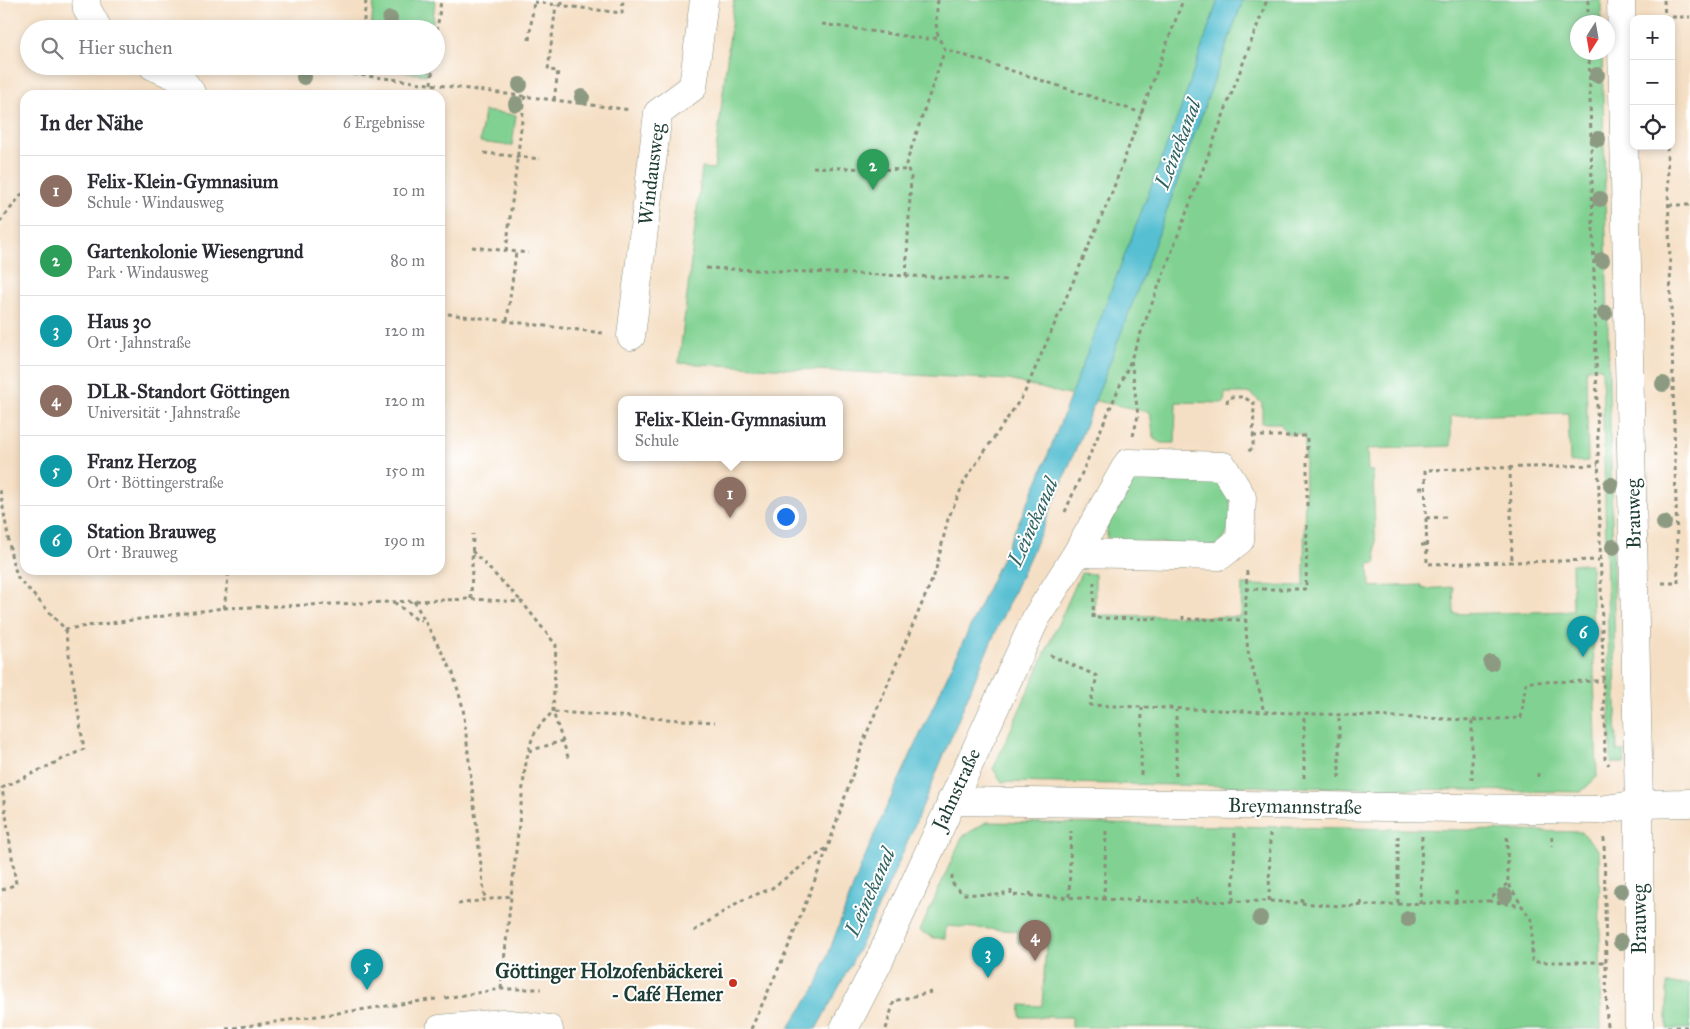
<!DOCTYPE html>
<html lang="de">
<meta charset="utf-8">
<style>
:root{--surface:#fff;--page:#f7f7f7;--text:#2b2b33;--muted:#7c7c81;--line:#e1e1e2;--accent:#c8321e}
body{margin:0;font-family:"IM FELL Great Primer",serif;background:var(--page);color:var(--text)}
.controls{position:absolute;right:15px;top:15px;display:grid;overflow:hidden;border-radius:10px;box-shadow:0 2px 8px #0003}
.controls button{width:45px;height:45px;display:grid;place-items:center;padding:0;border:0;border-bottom:1px solid var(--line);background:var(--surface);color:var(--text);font:25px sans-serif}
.compass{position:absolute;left:1570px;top:15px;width:45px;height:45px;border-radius:50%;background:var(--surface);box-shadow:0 2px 8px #0003;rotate:191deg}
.you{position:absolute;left:785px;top:516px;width:18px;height:18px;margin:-12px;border:4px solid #fff;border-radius:50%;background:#1a73e8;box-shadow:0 0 0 8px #1a73e833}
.badge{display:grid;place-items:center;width:32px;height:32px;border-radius:50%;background:var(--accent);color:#fff;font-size:16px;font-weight:700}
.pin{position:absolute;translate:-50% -41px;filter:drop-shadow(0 1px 2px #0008)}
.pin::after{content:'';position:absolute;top:26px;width:18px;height:15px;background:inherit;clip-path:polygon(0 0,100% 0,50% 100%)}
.popup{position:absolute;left:618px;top:396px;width:225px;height:65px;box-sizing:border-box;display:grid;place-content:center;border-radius:10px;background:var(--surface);filter:drop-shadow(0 1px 4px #0005);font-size:16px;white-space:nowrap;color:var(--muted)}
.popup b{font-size:19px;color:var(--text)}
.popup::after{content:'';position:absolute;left:50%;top:100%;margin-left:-10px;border:10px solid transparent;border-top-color:var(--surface)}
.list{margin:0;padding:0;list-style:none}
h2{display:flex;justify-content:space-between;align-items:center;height:65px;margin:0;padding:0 20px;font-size:21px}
h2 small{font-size:16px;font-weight:400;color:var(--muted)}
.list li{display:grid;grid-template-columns:32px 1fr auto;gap:15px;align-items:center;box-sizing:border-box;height:70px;padding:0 20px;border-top:1px solid var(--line)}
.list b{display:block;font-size:19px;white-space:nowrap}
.list p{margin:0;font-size:16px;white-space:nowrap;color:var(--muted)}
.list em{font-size:16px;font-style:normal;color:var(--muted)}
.icon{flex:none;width:28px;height:28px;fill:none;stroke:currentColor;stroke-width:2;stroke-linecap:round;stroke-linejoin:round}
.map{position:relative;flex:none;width:1690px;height:1029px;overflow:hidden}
.search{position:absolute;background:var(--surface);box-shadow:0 2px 8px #0003;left:20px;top:20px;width:425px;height:55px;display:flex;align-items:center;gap:12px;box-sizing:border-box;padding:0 18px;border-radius:28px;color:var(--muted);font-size:19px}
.panel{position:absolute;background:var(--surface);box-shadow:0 2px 8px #0003;left:20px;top:90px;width:425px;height:485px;border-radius:15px}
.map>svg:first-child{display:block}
.green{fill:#81d292;stroke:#508863}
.water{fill:#56bfd2;stroke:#3a7e83}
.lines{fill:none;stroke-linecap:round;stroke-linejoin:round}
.minor-casing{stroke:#8a8e7c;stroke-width:29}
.path{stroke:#8a8e7c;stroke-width:3;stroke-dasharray:4 4;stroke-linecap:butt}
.minor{stroke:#fff;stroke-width:28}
.tree{fill:#8d9a82}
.poi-dot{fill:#c8321e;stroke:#fff;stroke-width:2}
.labels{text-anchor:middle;stroke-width:4;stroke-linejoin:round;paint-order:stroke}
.street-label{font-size:20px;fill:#1f3d34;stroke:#fff}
.poi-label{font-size:20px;font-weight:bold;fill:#1f3d34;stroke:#fff;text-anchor:end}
.water-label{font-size:21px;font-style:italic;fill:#306463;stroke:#fff}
</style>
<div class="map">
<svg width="1690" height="1029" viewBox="0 0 1690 1029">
<rect width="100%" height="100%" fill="#fff"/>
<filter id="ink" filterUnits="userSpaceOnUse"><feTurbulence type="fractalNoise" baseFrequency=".02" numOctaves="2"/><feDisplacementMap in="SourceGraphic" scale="10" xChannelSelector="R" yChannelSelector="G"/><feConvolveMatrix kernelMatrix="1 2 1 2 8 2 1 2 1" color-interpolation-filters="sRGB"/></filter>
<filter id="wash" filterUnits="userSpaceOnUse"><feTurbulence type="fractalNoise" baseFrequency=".0096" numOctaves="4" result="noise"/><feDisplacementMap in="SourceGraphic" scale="20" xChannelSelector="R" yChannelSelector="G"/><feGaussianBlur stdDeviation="1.12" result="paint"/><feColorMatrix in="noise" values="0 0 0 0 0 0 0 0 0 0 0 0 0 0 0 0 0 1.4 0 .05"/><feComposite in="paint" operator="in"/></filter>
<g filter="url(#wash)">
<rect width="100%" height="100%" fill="#f5dfc4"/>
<g class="green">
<path d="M374,0H435L432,29H371Z"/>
<path d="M734,0H1601V22H1578V52L1602,53L1617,751H1624L1625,763H1611L1602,368H1586L1588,461L1570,462L1568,413L1451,416V446L1367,449L1368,471H1373L1376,563L1369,564L1370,587L1422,585L1423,589L1453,587L1454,614L1573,611L1572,564H1591L1597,777L1581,792L1002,782L993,769L1081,573L1095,574V615L1241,617L1242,585L1304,586L1305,434H1287L1280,423H1262V403L1250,393H1225L1224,403L1176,402L1175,443H1161L1154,439L1150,412L1072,396L1009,380L679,363L702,168L714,169Z"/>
<path d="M366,66H427L426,75Z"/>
<path d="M484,111L516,115L512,146L480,142Z"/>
<path d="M1137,472L1219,475C1232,499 1239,525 1217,546L1107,540V527Z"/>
<path d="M986,822L1582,832L1599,851L1601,1029L1072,1027V1017H1020L1021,1005L1042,1006L1046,945L1018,943V931L946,926L945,938H934L920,931L962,837Z"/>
<rect x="1667" y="984" width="23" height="45"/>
</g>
<path class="water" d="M1218,0H1243C1184,164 1126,327 1060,488C1035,548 1006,607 980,667C929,789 882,914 816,1029H788L816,987L861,866L881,819L1039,478L1180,111Z"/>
</g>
<g filter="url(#ink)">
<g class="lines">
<defs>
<g id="minor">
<path d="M86,0L87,9L98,29"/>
<path d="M1621,0L1639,804V1029"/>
<path d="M153,66L180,78L193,95"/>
<path d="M631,336L658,113L693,87L704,0"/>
<path d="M951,801L1599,810L1639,804L1690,803"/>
<path d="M440,1029L502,1023L549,1029"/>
<path d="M844,1029L879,961L1036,618L1077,553L1128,463L1223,466L1242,497L1240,540L1220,556L1077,553"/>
</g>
</defs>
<use href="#minor" class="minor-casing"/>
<g class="path">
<path d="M938,0C936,19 933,32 945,49L1142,113"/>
<path d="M1588,0V22"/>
<path d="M1664,0L1665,18"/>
<path d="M534,2L622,13L623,0"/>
<path d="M562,5V0"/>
<path d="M1648,17H1690"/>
<path d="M822,24L925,39L937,38"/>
<path d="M363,29L366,0"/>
<path d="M436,39L441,0"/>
<path d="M529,40L534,1"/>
<path d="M1589,52L1605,759L1609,765"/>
<path d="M290,66L631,110"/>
<path d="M357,75L358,66"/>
<path d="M431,84L433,66"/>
<path d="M554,100L558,71L548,70L556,5"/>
<path d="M484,153L540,159"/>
<path d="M813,167L908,170"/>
<path d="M1669,205H1690"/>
<path d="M0,222L25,190"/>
<path d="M472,247L528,253"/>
<path d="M506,251L525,96"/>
<path d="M706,268L1010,280"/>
<path d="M906,276L911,177L906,164L945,49"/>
<path d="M440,313L603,333"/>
<path d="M507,321L516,252"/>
<path d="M1227,403L1228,397H1243L1254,403L1253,448L1247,452"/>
<path d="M1133,436L1138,416L1131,359L1267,0"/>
<path d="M1253,436H1307V506H1304"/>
<path d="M1510,467L1512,562"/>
<path d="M1419,488H1425"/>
<path d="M0,490L12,560L18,578L65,629L84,749L2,788L16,884L0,891"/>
<path d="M1065,512L1131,360"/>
<path d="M1446,517L1426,518L1425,470L1598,465"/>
<path d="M1426,518L1427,564L1599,560"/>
<path d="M1421,545H1427"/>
<path d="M472,551L521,601"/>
<path d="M1247,571C1246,600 1244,628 1249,657C1253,676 1263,693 1263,713"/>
<path d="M1094,582L1093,618L1157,619V616"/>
<path d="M1662,583H1678L1667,146"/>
<path d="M1246,589H1306L1307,525H1304"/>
<path d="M471,599L473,534"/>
<path d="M414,601L453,673L463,708L485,900"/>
<path d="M394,602L416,619L422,620"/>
<path d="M224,608L471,599L522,602L556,645L553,712L569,760"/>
<path d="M1183,616V619L1246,620"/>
<path d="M65,629L224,608L229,570"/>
<path d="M1050,655L1097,676L1090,705L1472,720V780"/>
<path d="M1473,720L1521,718L1526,682L1603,681"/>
<path d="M529,751L562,741"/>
<path d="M1538,773V781"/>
<path d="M1141,775L1142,708"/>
<path d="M1176,776V710"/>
<path d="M1304,778V715"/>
<path d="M1339,778V716"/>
<path d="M1507,837L1508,883L1522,906"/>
<path d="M1552,837V847"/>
<path d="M1604,838L1607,1029"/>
<path d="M952,875V883L963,894L1004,895V890"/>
<path d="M1011,890V895L1169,902L1269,901L1342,906L1488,901L1508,883"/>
<path d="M1030,896L1031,891"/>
<path d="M1069,897L1071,831"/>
<path d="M1104,899L1106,831"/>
<path d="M1138,900V893"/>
<path d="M1197,901V895"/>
<path d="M1233,901L1235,833"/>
<path d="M1269,901L1270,834"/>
<path d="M1489,901L1522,906L1532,921V962H1606"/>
<path d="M1302,903V896"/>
<path d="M1398,903V836"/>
<path d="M1456,903V891"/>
<path d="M458,904L511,896"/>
<path d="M1420,904L1422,836"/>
<path d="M1361,905L1362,897"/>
<path d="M694,931L740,901L772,888L828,847"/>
<path d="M501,989L525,768C531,740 531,732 553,712L715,722"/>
<path d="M445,998L501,989H541"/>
<path d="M1667,1027H1690"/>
<path d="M226,1029L436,999"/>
<path d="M751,1029L789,945L828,847L866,735L935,573L948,519L965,480L1024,394L1111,195L1183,0"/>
<path d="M886,1029L894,1001L931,992"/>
</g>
<use href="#minor" class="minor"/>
</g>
<g class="tree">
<circle cx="390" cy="19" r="8"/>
<circle cx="1597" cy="75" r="8"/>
<circle cx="304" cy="77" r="8"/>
<circle cx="520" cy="85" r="8"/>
<circle cx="582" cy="97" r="8"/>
<circle cx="516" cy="104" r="8"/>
<circle cx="1598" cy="139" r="8"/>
<circle cx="1600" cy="199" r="8"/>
<circle cx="1602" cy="260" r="8"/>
<circle cx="1605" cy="313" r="8"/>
<circle cx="1663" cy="384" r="8"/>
<circle cx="1611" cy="485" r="8"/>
<circle cx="1664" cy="523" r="8"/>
<circle cx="1613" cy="547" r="8"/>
<circle cx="1491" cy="663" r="8"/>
<circle cx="1621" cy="891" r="8"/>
<circle cx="1505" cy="896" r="8"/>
<circle cx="1260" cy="918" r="8"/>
<circle cx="1408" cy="919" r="8"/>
<circle cx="1621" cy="942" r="8"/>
</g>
</g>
<circle class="poi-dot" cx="733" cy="983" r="5"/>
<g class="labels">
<g class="street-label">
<text transform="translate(651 174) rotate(-83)" y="7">Windausweg</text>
<text transform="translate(1633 514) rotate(-91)" y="7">Brauweg</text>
<text transform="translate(956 789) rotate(-65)" y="7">Jahnstraße</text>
<text transform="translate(1295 806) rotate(1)" y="7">Breymannstraße</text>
<text transform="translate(1639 919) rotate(-90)" y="7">Brauweg</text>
</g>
<g class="poi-label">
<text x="723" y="978">Göttinger Holzofenbäckerei<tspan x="723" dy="23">- Café Hemer</tspan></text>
</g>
<g class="water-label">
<text transform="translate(1178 144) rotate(-69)" y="7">Leinekanal</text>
<text transform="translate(1033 522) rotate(-66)" y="7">Leinekanal</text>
<text transform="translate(870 892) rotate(-66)" y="7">Leinekanal</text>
</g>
</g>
</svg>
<div class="controls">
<button>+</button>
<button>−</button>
<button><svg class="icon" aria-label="locate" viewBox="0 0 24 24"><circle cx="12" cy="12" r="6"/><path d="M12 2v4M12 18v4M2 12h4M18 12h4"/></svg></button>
</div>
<svg class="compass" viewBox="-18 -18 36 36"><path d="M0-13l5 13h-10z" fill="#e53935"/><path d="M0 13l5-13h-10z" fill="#7c7c81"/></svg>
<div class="you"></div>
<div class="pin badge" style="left:730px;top:518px;background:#8d6e63">1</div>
<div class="popup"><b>Felix-Klein-Gymnasium</b>Schule</div>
<div class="pin badge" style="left:873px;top:190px;background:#2e9e5b">2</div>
<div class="pin badge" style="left:988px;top:978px;background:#0f9aa8">3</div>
<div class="pin badge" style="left:1035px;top:961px;background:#8d6e63">4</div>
<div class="pin badge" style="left:367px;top:990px;background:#0f9aa8">5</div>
<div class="pin badge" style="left:1583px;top:657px;background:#0f9aa8">6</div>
<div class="search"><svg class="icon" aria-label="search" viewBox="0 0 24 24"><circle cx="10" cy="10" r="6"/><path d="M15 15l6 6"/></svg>Hier suchen</div>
<section class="panel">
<h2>In der Nähe<small>6 Ergebnisse</small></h2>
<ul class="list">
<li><span class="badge" style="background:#8d6e63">1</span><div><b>Felix-Klein-Gymnasium</b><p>Schule · Windausweg</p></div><em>10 m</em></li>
<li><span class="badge" style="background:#2e9e5b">2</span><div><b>Gartenkolonie Wiesengrund</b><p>Park · Windausweg</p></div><em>80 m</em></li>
<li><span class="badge" style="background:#0f9aa8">3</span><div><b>Haus 30</b><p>Ort · Jahnstraße</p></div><em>120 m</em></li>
<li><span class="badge" style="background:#8d6e63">4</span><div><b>DLR-Standort Göttingen</b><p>Universität · Jahnstraße</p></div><em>120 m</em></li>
<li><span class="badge" style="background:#0f9aa8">5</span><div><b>Franz Herzog</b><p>Ort · Böttingerstraße</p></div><em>150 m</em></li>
<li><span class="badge" style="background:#0f9aa8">6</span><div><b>Station Brauweg</b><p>Ort · Brauweg</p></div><em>190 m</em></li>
</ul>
</section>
</div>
